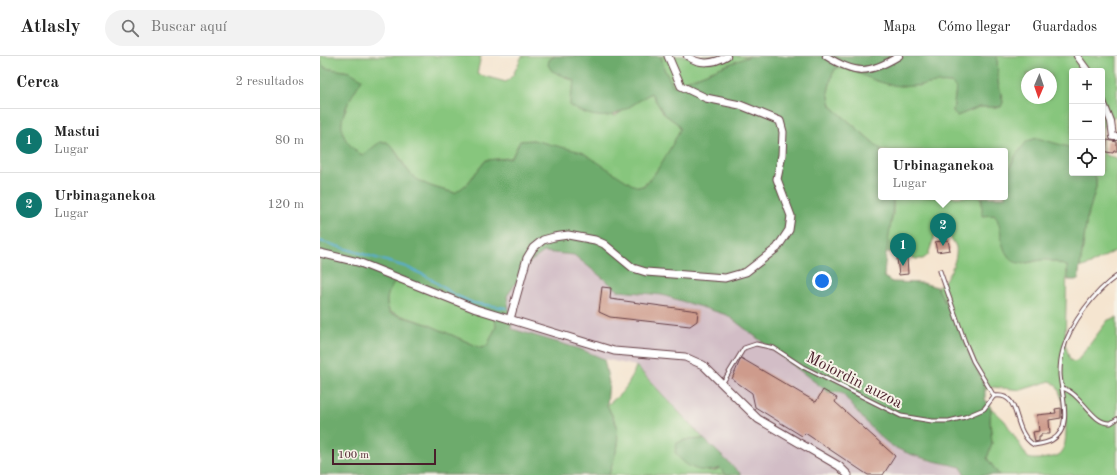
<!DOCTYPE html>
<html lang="es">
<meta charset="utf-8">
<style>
:root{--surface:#fff;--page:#f2f2f2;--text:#222;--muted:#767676;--line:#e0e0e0;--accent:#0f766e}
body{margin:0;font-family:"Old Standard TT",serif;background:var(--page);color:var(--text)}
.controls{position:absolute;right:12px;top:12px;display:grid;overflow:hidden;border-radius:4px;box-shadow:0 2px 6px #0003}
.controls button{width:36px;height:36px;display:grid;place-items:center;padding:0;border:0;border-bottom:1px solid var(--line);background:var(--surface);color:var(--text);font:20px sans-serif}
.compass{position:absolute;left:701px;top:12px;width:36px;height:36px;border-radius:50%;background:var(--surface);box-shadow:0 2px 6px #0003;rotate:182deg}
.scale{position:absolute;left:12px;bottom:10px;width:104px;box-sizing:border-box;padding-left:4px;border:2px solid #4a1f2b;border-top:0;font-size:11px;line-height:14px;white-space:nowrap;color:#4a1f2b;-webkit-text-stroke:3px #f7f3e8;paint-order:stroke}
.you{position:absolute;left:502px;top:225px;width:14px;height:14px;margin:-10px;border:3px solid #fff;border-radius:50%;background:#1a73e8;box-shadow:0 0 0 6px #1a73e833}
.badge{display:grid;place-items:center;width:26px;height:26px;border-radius:50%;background:var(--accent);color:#fff;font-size:13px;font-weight:700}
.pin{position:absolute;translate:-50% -33px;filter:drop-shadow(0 1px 2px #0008)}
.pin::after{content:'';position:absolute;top:21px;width:14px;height:12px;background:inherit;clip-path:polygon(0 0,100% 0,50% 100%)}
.popup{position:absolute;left:558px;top:92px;width:130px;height:52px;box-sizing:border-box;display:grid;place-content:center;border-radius:4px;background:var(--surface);filter:drop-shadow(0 1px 3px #0005);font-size:13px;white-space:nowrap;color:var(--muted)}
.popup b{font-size:15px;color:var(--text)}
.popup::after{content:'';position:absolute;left:50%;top:100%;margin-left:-8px;border:8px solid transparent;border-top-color:var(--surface)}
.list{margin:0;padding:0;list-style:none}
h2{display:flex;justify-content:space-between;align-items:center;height:52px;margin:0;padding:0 16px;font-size:17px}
h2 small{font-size:13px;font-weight:400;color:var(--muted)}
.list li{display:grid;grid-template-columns:26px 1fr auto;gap:12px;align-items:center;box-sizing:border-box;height:64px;padding:0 16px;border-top:1px solid var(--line)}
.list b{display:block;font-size:15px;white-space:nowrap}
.list p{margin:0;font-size:13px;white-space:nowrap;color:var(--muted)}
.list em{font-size:13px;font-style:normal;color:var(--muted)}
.icon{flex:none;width:22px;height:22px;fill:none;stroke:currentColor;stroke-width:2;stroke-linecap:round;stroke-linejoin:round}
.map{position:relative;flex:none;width:797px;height:419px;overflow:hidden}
header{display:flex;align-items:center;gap:24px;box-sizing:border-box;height:56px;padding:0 20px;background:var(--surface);border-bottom:1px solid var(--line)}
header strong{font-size:19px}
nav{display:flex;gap:22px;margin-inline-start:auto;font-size:14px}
.search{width:280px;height:36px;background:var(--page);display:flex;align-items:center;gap:10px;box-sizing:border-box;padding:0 14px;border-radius:22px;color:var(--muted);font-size:15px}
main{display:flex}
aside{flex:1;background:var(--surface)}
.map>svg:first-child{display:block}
.industrial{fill:#d2bdc6}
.green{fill:#87c67d;stroke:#687254;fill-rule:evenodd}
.forest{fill:#6dab6c;stroke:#5c654c;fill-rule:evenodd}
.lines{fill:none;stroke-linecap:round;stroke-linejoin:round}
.stream{stroke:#56add3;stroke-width:2}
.building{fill:#ce9b8c}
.service-casing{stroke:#643d44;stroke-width:5}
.minor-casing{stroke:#643d44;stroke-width:8}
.tertiary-casing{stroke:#643d44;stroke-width:9}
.service{stroke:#fff;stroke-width:3}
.minor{stroke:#fff;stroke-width:6}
.tertiary{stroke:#fff;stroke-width:7}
.labels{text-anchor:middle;stroke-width:4;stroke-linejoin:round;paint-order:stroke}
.street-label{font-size:16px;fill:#4a1f2b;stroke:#f7f3e8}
</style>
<header>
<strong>Atlasly</strong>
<div class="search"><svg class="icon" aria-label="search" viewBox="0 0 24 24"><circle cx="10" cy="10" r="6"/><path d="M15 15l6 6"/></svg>Buscar aquí</div>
<nav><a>Mapa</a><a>Cómo llegar</a><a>Guardados</a></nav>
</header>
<main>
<aside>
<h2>Cerca<small>2 resultados</small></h2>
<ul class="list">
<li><span class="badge">1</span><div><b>Mastui</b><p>Lugar</p></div><em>80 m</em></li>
<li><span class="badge">2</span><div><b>Urbinaganekoa</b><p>Lugar</p></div><em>120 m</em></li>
</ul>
</aside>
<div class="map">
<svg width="797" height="419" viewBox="0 0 797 419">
<rect width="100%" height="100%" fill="#f7f3e8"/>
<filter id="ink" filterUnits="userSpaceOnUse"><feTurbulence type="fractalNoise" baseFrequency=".025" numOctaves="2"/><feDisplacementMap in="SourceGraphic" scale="8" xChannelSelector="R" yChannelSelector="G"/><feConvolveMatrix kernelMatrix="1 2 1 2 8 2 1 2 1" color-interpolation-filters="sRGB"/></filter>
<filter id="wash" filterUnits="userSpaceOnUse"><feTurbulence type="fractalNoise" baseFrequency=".012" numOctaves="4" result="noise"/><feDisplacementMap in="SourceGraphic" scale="16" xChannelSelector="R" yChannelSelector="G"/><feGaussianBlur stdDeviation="0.9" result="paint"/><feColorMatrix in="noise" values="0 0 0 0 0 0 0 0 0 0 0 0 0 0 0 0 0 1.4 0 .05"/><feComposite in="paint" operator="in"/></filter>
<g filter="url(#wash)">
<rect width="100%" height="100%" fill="#f5e5d0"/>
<path class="industrial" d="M224,196L254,199L299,235L342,239L407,259L508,336L522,337L543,363L574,391L604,403L641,411L645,419H422L384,383L316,310L284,303L192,273L187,240L210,206Z"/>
<g class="green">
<path d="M0,0H161L157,18L186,26L193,19L202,0H235L229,4L246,22L255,25L250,42L295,60L331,37L344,58L358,68L360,73C356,85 330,131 319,131C312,131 305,125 299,121L213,84L200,85L193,99L190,102L166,104L147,128L136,137C120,133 100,130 90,117C82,107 77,94 67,86C56,86 52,95 43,99C28,93 18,77 22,62C23,58 26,54 27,50C29,39 29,27 30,16L5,12L0,5Z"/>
<path d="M341,0H430L353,30L344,13Z"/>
<path d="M677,0H797V60C781,63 779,86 785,99L797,102V194L773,207L760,212L767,162L776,132V122L772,117H782V15H752V93L696,99L685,120V95H563L511,50L508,36L512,19L516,12L522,11L598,30L621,26L631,27L636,32L633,55L637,60L659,51H681L683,46L678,26ZM707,18H731V42H707Z"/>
<path d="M573,141H662L661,145L680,166L682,186L702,208L726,203L747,210L745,288L750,304L754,306L758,304L788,264L797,261V419H679L667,402L672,388L670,365L671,352L685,365L708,402C714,404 720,403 727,402C732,401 737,401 741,397C751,386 745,328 730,325L701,334L673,331L665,334L651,296L617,231C628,225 638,204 636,191C634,185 629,180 625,176H616L608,199L603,203H596L581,196H565L573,158Z"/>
<path d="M76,223L175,262L176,271L167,290L161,292L107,268L70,256C63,244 69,234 76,223Z"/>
<path d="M316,310L384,383L364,384L392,416L400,412L406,419H289L298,389L297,369L287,349C303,337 310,329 316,310Z"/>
</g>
<g class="forest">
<path d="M235,0H341L344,13L353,30L430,0H677L678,26L683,46L681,51H659L637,60L633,55L636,32L631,27C614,25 597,32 579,30C571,29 562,27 554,24C542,20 529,10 516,12L512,19L508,36L511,50L563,95H561V141H573C573,168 565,194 564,221L572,226L602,227L617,231L651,296L665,334V343L671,352L670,365L672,388L667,402L679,419H645L641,411C619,406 596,402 576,392C559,384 534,352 522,337L508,336L407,259L342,239L299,235L254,199L224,196L210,206L187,240L192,273L260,293L284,303L289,327L287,349L297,370L298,389L289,419H0V5L5,12L30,16L42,23C30,44 10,69 31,90C35,94 37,97 43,99L60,86H67C78,95 82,110 92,119C104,130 120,133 135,137L147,128L166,104L190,102L193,99L200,85L213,84L262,96L311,128C316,130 320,132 325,129C333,124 356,83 360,73L358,68L344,58L331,37C299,57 288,71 250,50V42L255,25L232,15L228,9L229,4ZM77,223L175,262L176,271L167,290L161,292L107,268L70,257C63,244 69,234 77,223Z"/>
<path d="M717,82L752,92V117H772L776,122V132L767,162L758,224H748L747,210C740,208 732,204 726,204C713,203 698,214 688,200C679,188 683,172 675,159L662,160V141H685V120L696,99L707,85Z"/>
<path d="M384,383L422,419H406L400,412C382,419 365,412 355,396L357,387L364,384Z"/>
</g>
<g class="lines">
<path class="stream" d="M0,185L86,211L106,220L133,238L153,247L186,252"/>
</g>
<g id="blocks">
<g class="building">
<path d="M787,84L797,86V95H794L793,97L786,96Z"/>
<path d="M628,184L630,194L617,196L615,186Z"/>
<path d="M587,201L588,218L579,219L577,202Z"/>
<path d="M282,231L291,232L290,243L378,255L377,265L370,270L290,261L279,256Z"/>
<path d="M421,302L496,346L503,334L517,342L515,346L575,400L563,419H548L485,377L482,380L435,351L432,337L412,323Z"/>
<path d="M741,352V362L729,364L730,378H721V381H719V385L715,386L713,376L719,375L717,359L736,357L735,353Z"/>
</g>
</g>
</g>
<g filter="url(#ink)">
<use href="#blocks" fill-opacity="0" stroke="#643d44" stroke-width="1"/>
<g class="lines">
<defs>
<g id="service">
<path d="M620,215L645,286L653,305L674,340C703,336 690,374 714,389C720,388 727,387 732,384C754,372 741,337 740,318C740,311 741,301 743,294C750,268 775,235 797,220"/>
<path d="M402,328L424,292L436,288L454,292L483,311L581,360L612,365H629L645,361L664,353L674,340"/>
<path d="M742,332C762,337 772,369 791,367L797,363"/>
</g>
<g id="minor">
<path d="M367,0C379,9 394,8 407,0"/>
<path d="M506,0C536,19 549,18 579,0"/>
<path d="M757,0L768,15"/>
<path d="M782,43L791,66L793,81H797"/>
</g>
<g id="tertiary">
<path d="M0,197L38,206L156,253L294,295L365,301L383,309L438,363L519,410L528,419"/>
<path d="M190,263L207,202L213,192L223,184L234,181L248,179L275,184L284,188L313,212L326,216L405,222L426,216L457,192L469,174L471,160L457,123L462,99L463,76L460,65L420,49L386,42L361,30L348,0"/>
</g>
</defs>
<use href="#service" class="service-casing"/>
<use href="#minor" class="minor-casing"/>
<use href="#tertiary" class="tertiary-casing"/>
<use href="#service" class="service"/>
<use href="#minor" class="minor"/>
<use href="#tertiary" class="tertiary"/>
</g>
</g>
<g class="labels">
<g class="street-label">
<text transform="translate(535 323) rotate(27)" y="6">Moiordin auzoa</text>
</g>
</g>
</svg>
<div class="controls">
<button>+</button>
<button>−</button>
<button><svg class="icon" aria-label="locate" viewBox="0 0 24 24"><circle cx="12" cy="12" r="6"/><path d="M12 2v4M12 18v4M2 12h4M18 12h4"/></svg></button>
</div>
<svg class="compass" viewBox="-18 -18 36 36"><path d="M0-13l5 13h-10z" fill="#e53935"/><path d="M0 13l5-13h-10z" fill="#767676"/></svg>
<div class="scale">100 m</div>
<div class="you"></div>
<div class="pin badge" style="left:583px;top:210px">1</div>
<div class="pin badge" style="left:623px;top:190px">2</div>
<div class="popup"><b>Urbinaganekoa</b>Lugar</div>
</div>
</main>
